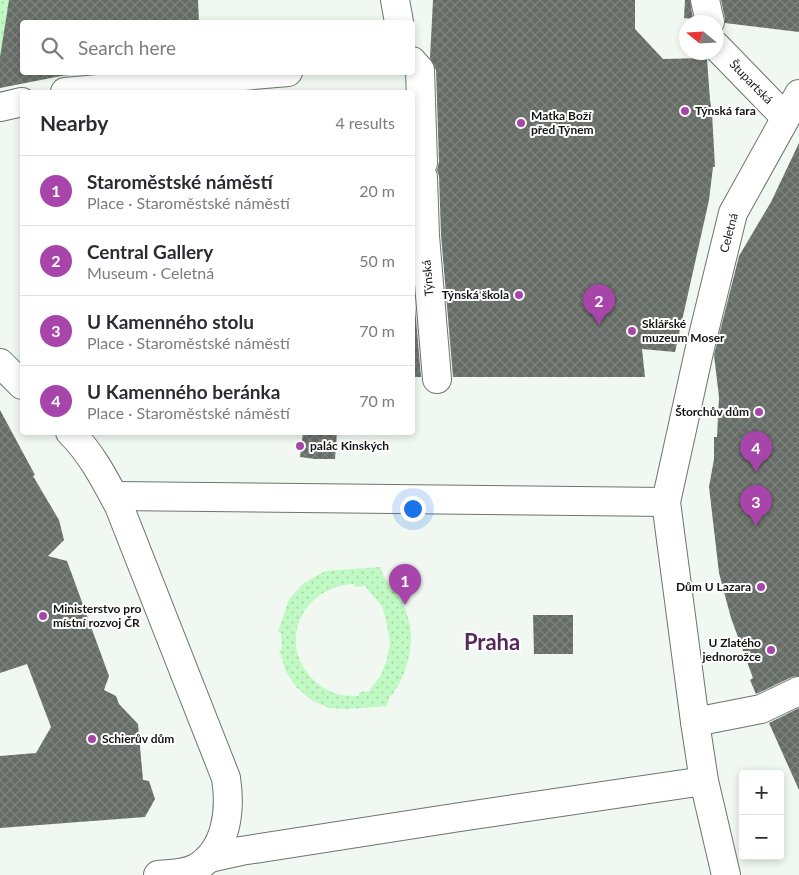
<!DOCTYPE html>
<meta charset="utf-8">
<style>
:root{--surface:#fff;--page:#f2f2f3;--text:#2b2b33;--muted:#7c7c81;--line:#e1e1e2;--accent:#a745ab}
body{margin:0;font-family:Lato,sans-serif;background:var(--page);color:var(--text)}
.controls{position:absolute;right:15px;bottom:15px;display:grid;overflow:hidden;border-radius:5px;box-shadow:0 2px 8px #0003}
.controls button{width:45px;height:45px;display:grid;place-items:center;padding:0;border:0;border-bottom:1px solid var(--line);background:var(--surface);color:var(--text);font:25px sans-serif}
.compass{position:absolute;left:679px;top:15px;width:45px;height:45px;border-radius:50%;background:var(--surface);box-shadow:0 2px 8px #0003;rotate:288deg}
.you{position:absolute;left:412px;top:508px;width:18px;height:18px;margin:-12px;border:4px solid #fff;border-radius:50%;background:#1a73e8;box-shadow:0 0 0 8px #1a73e833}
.badge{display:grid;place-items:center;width:32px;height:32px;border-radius:50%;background:var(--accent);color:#fff;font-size:16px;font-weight:700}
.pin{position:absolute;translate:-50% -41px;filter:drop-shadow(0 1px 2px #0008)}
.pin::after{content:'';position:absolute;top:26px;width:18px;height:15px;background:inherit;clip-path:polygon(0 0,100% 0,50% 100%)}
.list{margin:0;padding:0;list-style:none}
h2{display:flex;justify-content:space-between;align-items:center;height:65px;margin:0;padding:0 20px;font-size:21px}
h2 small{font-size:16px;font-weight:400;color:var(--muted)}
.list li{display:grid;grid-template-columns:32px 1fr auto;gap:15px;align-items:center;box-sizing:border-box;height:70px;padding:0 20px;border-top:1px solid var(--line)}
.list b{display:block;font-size:19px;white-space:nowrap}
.list p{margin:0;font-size:16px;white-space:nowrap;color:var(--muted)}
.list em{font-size:16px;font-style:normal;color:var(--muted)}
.icon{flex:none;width:28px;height:28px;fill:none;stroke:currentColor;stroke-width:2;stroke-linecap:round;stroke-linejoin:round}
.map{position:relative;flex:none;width:799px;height:875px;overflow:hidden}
.search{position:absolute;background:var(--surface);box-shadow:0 2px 8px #0003;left:20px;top:20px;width:395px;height:55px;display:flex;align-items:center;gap:12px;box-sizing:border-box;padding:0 18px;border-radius:5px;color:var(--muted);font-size:19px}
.panel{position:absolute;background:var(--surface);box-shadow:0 2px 8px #0003;left:20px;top:90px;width:395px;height:345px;border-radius:5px}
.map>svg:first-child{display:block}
.garden{fill:url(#garden-dots);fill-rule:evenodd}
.building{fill:url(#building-cross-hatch)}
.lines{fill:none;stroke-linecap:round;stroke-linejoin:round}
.minor-casing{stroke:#6e746e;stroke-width:30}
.minor{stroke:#fff;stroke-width:28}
.poi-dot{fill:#a745ab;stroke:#fff;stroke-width:2}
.labels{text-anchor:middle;stroke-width:4;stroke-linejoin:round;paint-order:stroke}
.street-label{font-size:12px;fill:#141614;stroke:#fff}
.poi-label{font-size:12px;font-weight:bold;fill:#141614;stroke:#fff;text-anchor:start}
.town-label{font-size:22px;font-weight:bold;fill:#572759;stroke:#fff}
</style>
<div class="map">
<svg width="799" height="875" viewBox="0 0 799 875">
<defs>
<pattern id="garden-dots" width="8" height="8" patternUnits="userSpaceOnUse" patternTransform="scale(1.25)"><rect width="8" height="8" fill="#c0f9c3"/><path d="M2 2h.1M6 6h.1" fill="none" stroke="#a4d5a7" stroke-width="1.8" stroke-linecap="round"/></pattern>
<pattern id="building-cross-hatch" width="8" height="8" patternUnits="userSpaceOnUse" patternTransform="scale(1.25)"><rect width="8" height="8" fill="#666c66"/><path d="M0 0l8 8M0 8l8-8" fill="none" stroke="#7f837f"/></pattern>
</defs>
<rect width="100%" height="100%" fill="#f1f8f1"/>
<g class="garden">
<path d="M0,0H9L0,57Z"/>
<path d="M381,567C381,579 398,591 403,603C407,613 411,626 411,637C411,654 406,672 398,686C393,695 388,696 387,706L345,709L329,708L313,701L297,688L286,672L279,650L282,649L281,633L278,632L289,599L304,583L325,571ZM354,584L355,587L365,586L382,606L387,625L390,643L387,659L381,675L369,691L359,692V696C350,696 341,696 332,692C312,684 294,661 296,638C297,607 324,585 354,584Z"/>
</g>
<g class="building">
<path d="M9,0H198L199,22H22V72H98L61,76L0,88V57Z"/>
<path d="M433,0H635V29L663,59L705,58L707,59L710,100L712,113L715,167H713L709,200L675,352L642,349L645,377H453L441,235L439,176L437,170L439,162L436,70L430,58Z"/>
<path d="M685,0H690L693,19L684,18Z"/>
<path d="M721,0H799V32L725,23V19Z"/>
<path d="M799,143V676L792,677L756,694L750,680L753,678L731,618L719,573L709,487L714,459V437H717L719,397L714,355L739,256L771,202Z"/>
<path d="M412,274L421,377H412Z"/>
<path d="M0,410L35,475L33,476L59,520L64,540L48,556L67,561L109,676L104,690L116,696L119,704L138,724L143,780L149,781L155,799L145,817L0,828V756L36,753L51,727L27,664L0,673Z"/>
<path d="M303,432H337L335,459H315L300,457Z"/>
<path d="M533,615H573V654H534Z"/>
<path d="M799,708V790L769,723Z"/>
</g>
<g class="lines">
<defs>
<g id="minor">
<path d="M395,0L399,22"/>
<path d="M705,0L710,22"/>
<path d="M716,46L785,117"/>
<path d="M412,61L420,70L423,163"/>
<path d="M65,92L288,72"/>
<path d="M0,107L22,102"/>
<path d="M423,177L425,236L437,379"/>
<path d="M0,363L22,385"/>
<path d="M70,432C92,454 105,480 119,506L226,778C231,810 227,850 196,868C185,874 170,874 158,875"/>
<path d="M114,496L666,502"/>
<path d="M695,722L761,709L799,691"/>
<path d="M209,858L241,851L460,817L704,781"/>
<path d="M726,875L704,781L695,722L666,502L699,352L733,213L799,94"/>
</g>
</defs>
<use href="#minor" class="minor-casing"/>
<use href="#minor" class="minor"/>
</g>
<g class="poi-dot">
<circle cx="685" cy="111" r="5"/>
<circle cx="521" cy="123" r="5"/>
<circle cx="519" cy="295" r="5"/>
<circle cx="632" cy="331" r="5"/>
<circle cx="759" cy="412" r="5"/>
<circle cx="300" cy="446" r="5"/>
<circle cx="761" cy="587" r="5"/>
<circle cx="43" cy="616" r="5"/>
<circle cx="771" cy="650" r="5"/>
<circle cx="92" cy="739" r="5"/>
</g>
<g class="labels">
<g class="street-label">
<text transform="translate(751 82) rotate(46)" y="4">Štupartská</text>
<text transform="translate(729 233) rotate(-75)" y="4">Celetná</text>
<text transform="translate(428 278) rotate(-95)" y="4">Týnská</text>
</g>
<g class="poi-label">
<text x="695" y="115">Týnská fara</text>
<text x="531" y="120">Matka Boží<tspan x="531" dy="14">před Týnem</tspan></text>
<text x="509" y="299" text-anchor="end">Týnská škola</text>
<text x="642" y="328">Sklářské<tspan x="642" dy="14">muzeum Moser</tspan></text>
<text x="749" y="416" text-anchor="end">Štorchův dům</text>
<text x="310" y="450">palác Kinských</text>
<text x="751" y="591" text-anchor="end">Dům U Lazara</text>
<text x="53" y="613">Ministerstvo pro<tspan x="53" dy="14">místní rozvoj ČR</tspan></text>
<text x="761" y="647" text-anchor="end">U Zlatého<tspan x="761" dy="14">jednorožce</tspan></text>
<text x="102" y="743">Schierův dům</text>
</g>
<g class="town-label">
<text x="492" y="650">Praha</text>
</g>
</g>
</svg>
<div class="controls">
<button>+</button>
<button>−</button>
</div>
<svg class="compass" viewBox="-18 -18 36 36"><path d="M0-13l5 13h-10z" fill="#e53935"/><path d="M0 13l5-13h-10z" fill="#7c7c81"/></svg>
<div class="you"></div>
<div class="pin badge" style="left:405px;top:605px">1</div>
<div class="pin badge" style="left:599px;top:325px">2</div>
<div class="pin badge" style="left:756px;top:526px">3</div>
<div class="pin badge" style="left:756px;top:472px">4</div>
<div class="search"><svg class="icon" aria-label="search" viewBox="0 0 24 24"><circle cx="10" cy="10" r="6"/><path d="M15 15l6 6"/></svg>Search here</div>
<section class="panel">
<h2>Nearby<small>4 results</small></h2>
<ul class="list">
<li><span class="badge">1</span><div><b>Staroměstské náměstí</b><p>Place · Staroměstské náměstí</p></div><em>20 m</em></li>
<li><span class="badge">2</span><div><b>Central Gallery</b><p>Museum · Celetná</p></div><em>50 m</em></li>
<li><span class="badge">3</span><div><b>U Kamenného stolu</b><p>Place · Staroměstské náměstí</p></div><em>70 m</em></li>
<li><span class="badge">4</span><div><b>U Kamenného beránka</b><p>Place · Staroměstské náměstí</p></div><em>70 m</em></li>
</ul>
</section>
</div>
